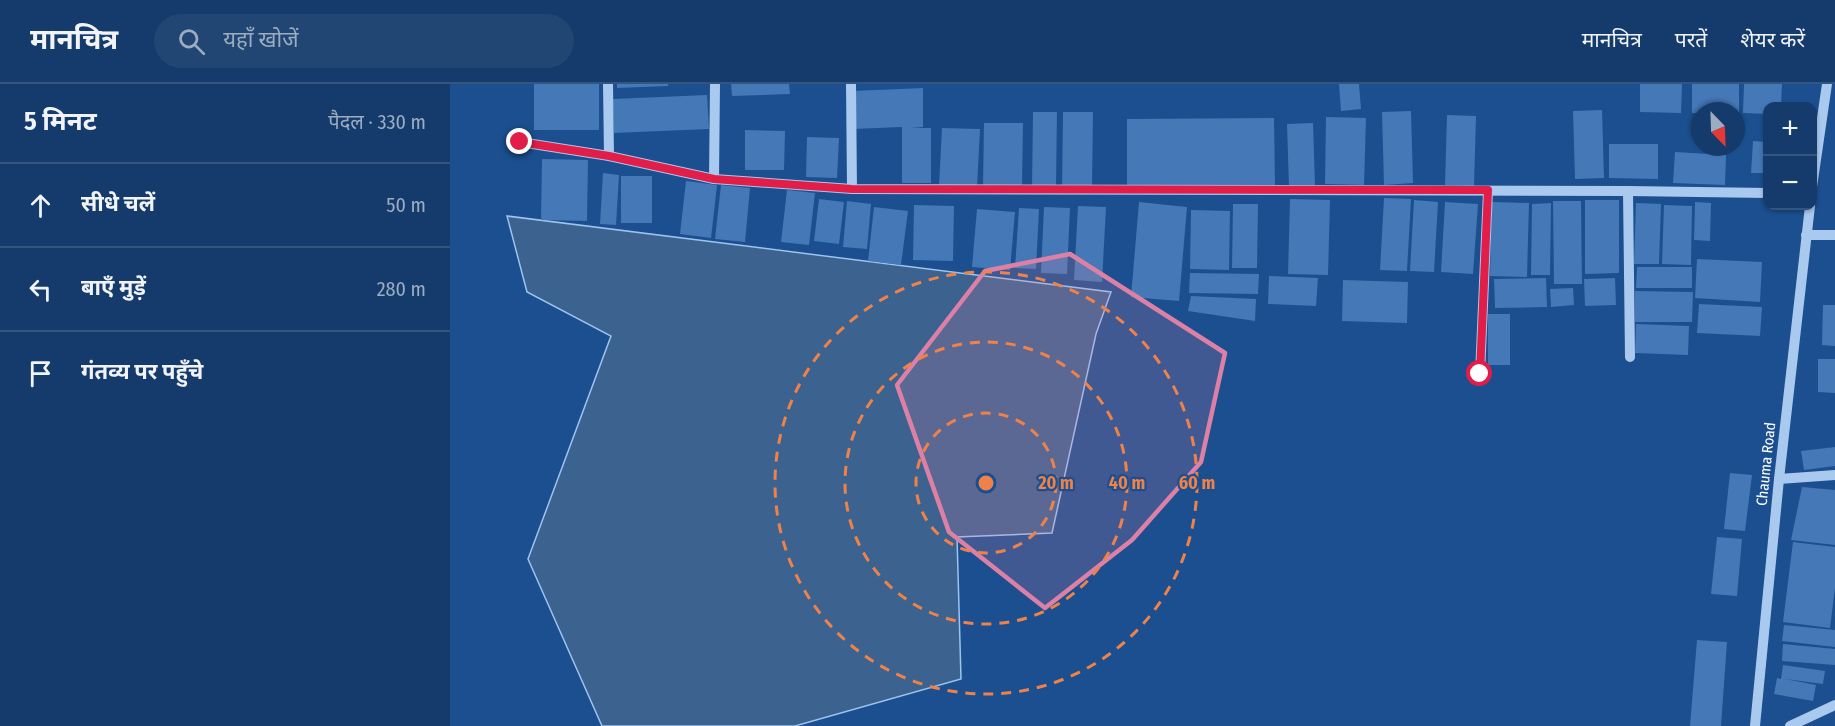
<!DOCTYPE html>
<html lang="hi">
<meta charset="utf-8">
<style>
:root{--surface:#143b6b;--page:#214673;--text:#f1f3f6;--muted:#9dadc1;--line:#33557e}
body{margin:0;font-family:"Fira Sans Condensed","Noto Sans Devanagari",sans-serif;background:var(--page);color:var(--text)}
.controls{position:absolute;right:18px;top:18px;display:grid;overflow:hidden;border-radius:12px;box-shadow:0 2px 4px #0004}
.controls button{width:54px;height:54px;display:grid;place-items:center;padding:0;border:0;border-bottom:2px solid var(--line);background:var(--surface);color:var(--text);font:30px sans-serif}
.compass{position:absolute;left:1241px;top:18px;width:54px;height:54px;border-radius:50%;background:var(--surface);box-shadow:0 2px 4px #0004;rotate:157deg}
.stop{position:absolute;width:18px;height:18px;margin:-14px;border:4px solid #e11d48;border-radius:50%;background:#fff}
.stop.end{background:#e11d48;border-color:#fff;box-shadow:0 2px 6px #0008}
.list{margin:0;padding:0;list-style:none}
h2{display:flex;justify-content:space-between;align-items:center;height:78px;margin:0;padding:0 24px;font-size:26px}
h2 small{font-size:20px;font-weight:400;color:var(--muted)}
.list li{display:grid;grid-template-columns:39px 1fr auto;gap:18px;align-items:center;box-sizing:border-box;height:84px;padding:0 24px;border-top:2px solid var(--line)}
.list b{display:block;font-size:22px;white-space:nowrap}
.list em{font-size:20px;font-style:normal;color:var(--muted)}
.icon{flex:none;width:33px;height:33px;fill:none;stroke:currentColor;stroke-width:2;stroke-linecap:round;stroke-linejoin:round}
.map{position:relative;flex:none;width:1385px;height:642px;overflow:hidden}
header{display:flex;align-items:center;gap:36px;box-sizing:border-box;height:84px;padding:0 30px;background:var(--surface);border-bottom:2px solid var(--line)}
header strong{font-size:28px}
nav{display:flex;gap:33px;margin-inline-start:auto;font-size:21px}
.search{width:420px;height:54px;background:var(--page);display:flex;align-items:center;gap:15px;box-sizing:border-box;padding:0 21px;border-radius:33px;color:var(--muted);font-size:22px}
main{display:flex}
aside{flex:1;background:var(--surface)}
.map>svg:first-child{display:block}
.water{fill:#3c6290;stroke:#9cc4f0;stroke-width:1.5}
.building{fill:#4478b7}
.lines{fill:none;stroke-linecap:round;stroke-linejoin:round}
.minor{stroke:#a9c9ee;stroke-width:10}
.route{stroke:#e11d48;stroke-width:8}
.marked{fill:#dd80a5;fill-opacity:0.2;stroke:#dd80a5;stroke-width:4.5;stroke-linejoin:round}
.ring{fill:none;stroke:#ee8249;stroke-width:3;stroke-dasharray:10 8}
.labels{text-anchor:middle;stroke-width:4.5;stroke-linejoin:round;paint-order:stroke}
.street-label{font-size:15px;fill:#fff;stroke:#1b4f8f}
.centre{fill:#ee8249;stroke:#1b4f8f;stroke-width:3}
.ring-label{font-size:18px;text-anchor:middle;font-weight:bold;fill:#ee8249;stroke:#1b4f8f;stroke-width:4.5;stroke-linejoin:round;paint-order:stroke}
</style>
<header>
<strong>मानचित्र</strong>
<div class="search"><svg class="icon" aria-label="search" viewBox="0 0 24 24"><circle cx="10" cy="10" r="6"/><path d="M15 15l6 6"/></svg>यहाँ खोजें</div>
<nav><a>मानचित्र</a><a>परतें</a><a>शेयर करें</a></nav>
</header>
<main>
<aside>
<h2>5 मिनट<small>पैदल · 330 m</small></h2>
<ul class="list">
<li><svg class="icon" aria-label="ahead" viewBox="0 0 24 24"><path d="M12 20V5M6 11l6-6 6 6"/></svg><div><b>सीधे चलें</b></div><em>50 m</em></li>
<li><svg class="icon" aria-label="left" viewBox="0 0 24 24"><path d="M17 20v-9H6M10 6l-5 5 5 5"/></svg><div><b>बाएँ मुड़ें</b></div><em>280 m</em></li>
<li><svg class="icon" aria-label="arrive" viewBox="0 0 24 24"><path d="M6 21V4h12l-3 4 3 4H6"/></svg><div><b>गंतव्य पर पहुँचे</b></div></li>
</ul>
</aside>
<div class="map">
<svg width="1385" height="642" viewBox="0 0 1385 642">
<rect width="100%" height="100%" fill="#1b4f8f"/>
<path class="water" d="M57,132L661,208L646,250L602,449L507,453L511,595L345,642H152L78,475L161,252L77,208Z"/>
<g class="building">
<rect x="84" y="0" width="65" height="46"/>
<path d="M167,0H218V2L167,4Z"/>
<path d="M281,0H339L340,10L282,12Z"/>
<path d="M889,0H909L911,25L891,27Z"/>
<path d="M1190,0H1232L1231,29L1190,28Z"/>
<path d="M1242,0H1289V29H1286V27H1250V29H1242Z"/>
<path d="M1294,0H1332L1331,22H1318V30L1293,29Z"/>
<path d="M473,4V43L461,44H481V99H452V43L403,45L402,7Z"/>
<path d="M257,11L259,45L164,49L163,15Z"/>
<path d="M1152,26L1154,94L1125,95L1123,27Z"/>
<path d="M961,27L963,99L934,101L932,28Z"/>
<path d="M583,28H607L606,102H582Z"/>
<path d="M613,28H643L642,102H612Z"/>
<path d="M997,31L1026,32L1024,102L995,101Z"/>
<path d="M876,33L916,34L914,101L875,100Z"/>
<path d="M824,34L825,102L677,103V35Z"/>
<path d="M534,39H573L572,102L533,101Z"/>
<path d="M863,39L865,103L839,104L837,40Z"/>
<path d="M492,44L530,45L527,104L489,102Z"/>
<path d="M295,46L335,47L334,86H295Z"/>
<path d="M357,53L389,54L387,94L356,93Z"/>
<path d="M1303,57L1318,58V89H1301Z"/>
<path d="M1159,60H1208V95L1159,94Z"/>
<path d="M1225,68L1276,71L1275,101L1223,99Z"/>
<path d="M92,75L138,76L137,137L91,136Z"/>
<path d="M153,89L169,91L166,141L150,140Z"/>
<rect x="171" y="92" width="31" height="47"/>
<path d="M236,97L267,101L261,154L230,150Z"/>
<path d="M271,101L300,104L295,158L265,155Z"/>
<path d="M337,106L365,109L359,161L331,158Z"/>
<path d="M934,114L961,115L957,187L930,186Z"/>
<path d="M369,115L394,118L389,160L364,157Z"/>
<path d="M840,115L880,116L878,191L838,190Z"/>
<path d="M964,116L988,118L984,188L960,187Z"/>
<path d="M1135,116H1169V189L1135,190Z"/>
<path d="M397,117L421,120L417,165L393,163Z"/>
<path d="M1103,117H1131L1132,200H1104Z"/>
<path d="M689,118L737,123L729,217L681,213Z"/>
<path d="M995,118L1028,120L1023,190L991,188Z"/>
<path d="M1042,118L1079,119L1077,193L1040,192Z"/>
<path d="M1245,118L1261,119L1260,157L1244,156Z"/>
<path d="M1101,119L1100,191H1081L1082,120Z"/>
<path d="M1186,119L1211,120L1209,180H1184Z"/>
<path d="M783,120H808L807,184H782Z"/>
<path d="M464,121L504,122L503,177L463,176Z"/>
<path d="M1214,121L1242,122L1241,181L1212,180Z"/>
<path d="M628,122L656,123L652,198L624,196Z"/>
<path d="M424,123L458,127L451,181L418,177Z"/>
<path d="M594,123L620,124L617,190L591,189Z"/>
<path d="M569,124L589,125L586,185L565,184Z"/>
<path d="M527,125L565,128L560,186L522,183Z"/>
<path d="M741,126L780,127L779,186L740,185Z"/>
<path d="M1247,175L1312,178L1310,218L1245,214Z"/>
<path d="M1187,183H1242V204H1186Z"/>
<path d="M740,189L809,190L808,210L739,209Z"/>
<path d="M819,192L868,194L866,222L818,220Z"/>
<path d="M1096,194L1097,223L1045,224L1044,195Z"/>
<path d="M1165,194L1166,221L1135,222L1134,195Z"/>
<path d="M893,196L958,198L957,239L892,237Z"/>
<path d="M1123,204L1124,221L1101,223L1100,205Z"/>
<path d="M1185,207L1243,208L1242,238H1185Z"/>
<path d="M741,212L806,215L805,237L738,227Z"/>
<path d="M1249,220L1312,223L1310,252L1247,249Z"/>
<path d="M1373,221H1385V262L1372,261Z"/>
<rect x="1038" y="230" width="22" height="51"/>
<path d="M1186,240L1239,242L1238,271L1185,269Z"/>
<path d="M1368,275H1385V309L1368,308Z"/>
<path d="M1385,363V382L1354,386L1351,367Z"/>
<path d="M1280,389L1302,391L1295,447L1274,445Z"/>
<path d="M1352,403L1385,406V461L1341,456Z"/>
<path d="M1267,453L1292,455L1287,512L1261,510Z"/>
<path d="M1343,458L1385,463V504L1380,544L1333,538Z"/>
<path d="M1334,541L1385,546V563L1332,557Z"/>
<path d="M1247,556L1277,558L1271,642H1240Z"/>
<path d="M1333,560L1385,565V581L1332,577Z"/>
<path d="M1333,581L1375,587L1373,600L1335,595L1366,601L1363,617L1324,610L1327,594L1331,595Z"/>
</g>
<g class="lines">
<g class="minor">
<path d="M158,0L159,72"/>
<path d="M401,0L402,105"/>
<path d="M70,58L159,72L264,95L402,105L1178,107L1318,109"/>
<path d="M264,95L265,0"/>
<path d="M1362,103L1377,0"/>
<path d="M1178,107L1180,273"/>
<path d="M1356,151H1385"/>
<path d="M1030,290L1038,107"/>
<path d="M1329,395L1385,391"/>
<path d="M1305,642L1329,395L1360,122"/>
<path d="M1340,642L1385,621"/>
</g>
</g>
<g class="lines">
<path class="route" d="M70,58L159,72L264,95L402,105L1038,106L1030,290"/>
</g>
<path class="marked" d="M620,170L775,269L751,378L682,456L595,524L499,448L447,301L535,187Z"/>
<g class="ring">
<circle cx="536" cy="399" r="70"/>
<circle cx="536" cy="399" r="141"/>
<circle cx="536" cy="399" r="211"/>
</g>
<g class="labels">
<g class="street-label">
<text transform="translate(1316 380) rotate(-84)" y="5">Chauma Road</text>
</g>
</g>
<circle cx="536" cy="399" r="9" class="centre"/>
<g class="ring-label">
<text x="606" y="405">20 m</text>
<text x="677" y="405">40 m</text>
<text x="747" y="405">60 m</text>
</g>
</svg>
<div class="controls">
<button>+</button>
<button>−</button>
</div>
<svg class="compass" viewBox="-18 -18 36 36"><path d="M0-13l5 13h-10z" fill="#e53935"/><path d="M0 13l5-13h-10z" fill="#9dadc1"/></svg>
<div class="stop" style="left:1030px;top:290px"></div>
<div class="stop end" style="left:70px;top:58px"></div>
</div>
</main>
